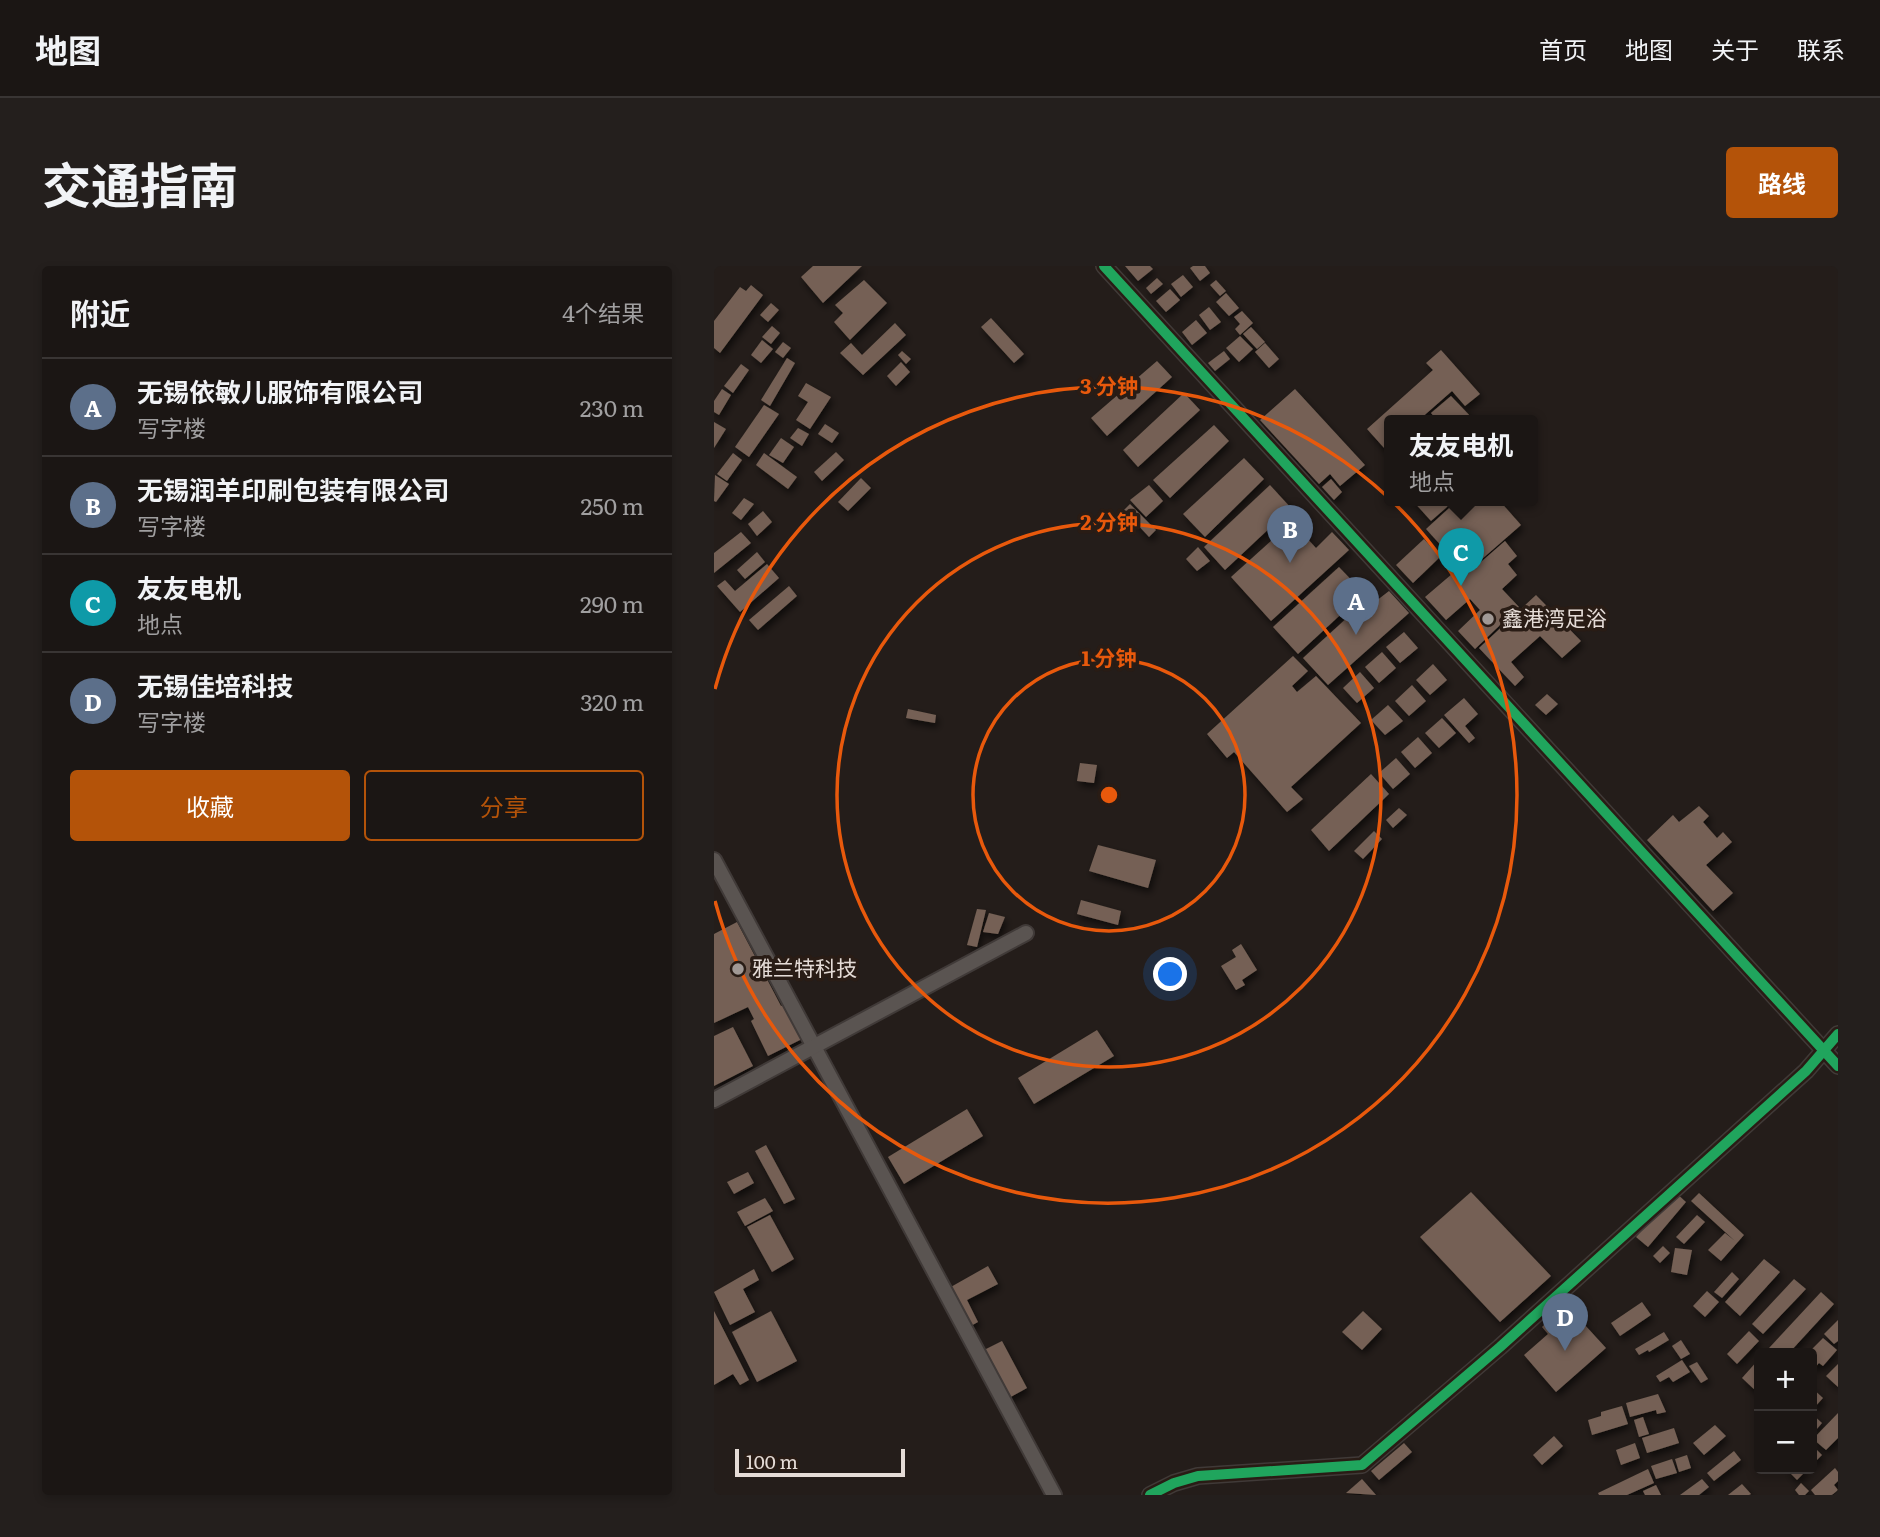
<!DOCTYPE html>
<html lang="zh">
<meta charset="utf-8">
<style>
:root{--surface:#1b1614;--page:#241f1d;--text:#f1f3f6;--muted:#a09fa0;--line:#393534;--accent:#b45309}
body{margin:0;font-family:Literata,"Noto Sans SC",serif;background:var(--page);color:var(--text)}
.controls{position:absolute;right:21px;bottom:21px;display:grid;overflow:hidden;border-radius:7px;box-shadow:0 4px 10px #0003}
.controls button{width:63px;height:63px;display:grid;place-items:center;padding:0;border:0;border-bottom:2px solid var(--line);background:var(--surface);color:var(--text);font:35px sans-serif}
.scale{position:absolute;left:21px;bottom:18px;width:170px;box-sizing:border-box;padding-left:7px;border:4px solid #e5dcd7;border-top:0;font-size:19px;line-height:24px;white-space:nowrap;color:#e5dcd7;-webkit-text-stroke:5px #291c15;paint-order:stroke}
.you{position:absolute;left:457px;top:709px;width:24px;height:24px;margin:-18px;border:5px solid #fff;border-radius:50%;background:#1a73e8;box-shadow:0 0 0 10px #1a73e833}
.badge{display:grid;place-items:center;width:46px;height:46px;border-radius:50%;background:var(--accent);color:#fff;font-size:23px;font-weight:700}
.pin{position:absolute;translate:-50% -58px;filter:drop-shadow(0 2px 4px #0008)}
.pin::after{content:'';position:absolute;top:37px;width:24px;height:21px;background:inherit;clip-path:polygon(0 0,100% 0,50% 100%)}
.popup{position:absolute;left:670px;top:149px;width:154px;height:91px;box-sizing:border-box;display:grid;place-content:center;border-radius:7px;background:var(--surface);filter:drop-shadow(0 2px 5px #0005);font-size:23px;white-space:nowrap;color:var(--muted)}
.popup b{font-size:26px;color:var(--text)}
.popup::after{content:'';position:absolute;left:50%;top:100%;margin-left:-14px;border:14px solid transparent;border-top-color:var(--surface)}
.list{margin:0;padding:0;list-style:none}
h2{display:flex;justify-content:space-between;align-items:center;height:91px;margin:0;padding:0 28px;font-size:30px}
h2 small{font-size:23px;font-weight:400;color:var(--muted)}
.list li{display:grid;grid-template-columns:46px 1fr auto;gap:21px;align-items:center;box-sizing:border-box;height:98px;padding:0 28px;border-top:2px solid var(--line)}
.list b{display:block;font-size:26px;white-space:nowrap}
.list p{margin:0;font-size:23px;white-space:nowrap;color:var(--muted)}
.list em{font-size:23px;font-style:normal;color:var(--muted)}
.actions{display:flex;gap:14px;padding:21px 28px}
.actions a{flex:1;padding:16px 0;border:2px solid var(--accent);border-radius:7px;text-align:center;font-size:24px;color:var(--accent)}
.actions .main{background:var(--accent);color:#fff}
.map{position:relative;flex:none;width:1124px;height:1229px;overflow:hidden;border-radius:7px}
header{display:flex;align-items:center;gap:42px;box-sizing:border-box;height:98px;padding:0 35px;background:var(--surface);border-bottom:2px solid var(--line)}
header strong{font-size:33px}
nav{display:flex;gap:38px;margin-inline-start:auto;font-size:24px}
.intro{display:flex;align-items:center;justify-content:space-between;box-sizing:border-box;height:168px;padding:0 42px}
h1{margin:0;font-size:49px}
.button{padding:18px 32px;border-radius:7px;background:var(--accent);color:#fff;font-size:24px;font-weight:700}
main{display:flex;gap:42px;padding:0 42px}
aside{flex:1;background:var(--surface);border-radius:7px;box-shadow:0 4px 10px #0003}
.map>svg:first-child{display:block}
.building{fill:#756155;filter:url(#shadow)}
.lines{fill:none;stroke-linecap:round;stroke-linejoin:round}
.minor-casing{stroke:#403a38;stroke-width:18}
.minor{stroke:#5a5451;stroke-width:14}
.cycleway-casing{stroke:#291c15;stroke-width:15}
.cycleway{stroke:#20a55d;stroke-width:10}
.ring{fill:none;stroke:#e8590c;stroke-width:3.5}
.poi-dot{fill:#a19995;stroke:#291c15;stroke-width:2.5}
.labels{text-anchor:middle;stroke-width:7;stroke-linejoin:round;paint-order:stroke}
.poi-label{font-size:21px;fill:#e5dcd7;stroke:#291c15;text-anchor:start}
.centre{fill:#e8590c;stroke:#291c15;stroke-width:3.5}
.ring-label{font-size:21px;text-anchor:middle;font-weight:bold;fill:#e8590c;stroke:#291c15;stroke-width:7;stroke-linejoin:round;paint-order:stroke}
</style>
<header>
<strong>地图</strong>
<nav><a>首页</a><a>地图</a><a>关于</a><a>联系</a></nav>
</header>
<div class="intro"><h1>交通指南</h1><a class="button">路线</a></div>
<main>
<aside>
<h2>附近<small>4个结果</small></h2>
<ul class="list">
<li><span class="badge" style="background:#5c6f8a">A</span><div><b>无锡依敏儿服饰有限公司</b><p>写字楼</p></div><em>230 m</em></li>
<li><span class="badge" style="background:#5c6f8a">B</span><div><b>无锡润羊印刷包装有限公司</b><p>写字楼</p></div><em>250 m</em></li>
<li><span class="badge" style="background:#0f9aa8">C</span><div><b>友友电机</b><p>地点</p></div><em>290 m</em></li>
<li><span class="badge" style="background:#5c6f8a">D</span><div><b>无锡佳培科技</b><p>写字楼</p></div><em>320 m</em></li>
</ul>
<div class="actions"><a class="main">收藏</a><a>分享</a></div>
</aside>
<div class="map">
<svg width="1124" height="1229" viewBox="0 0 1124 1229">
<defs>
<filter id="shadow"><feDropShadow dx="2.5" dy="4.5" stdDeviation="3.5" flood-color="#0009"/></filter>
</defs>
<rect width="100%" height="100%" fill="#241d1a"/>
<g class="building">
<path d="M99,0H148L109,37L87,11Z"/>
<path d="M411,0H436L439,3L424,15Z"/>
<path d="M479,0H491L496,7L486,15L476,2Z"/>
<path d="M469,9L479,21L467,31L457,18Z"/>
<path d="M443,12L449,18L437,28L432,22Z"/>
<path d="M150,14L173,37L136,74L120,56L129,47L121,39Z"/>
<path d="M502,14L512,25L506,30L496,19Z"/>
<path d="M37,19L49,29L6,87L0,82V55L26,21L32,25Z"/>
<path d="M456,23L466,34L452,46L442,35Z"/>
<path d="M512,27L525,42L515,50L502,36Z"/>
<path d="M57,37L65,44L54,56L46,49Z"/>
<path d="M495,41L507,56L496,64L485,49Z"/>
<path d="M528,45L539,57L526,69L521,63L526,58L520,51Z"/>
<path d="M277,52L310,88L300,97L267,61Z"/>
<path d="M482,54L493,67L478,79L468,66Z"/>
<path d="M181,57L192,69L149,109L126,87L137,77L148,89Z"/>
<path d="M58,60L66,67L57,78L48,71Z"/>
<path d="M537,61L551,76L543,83L529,68Z"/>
<path d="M526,70L539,83L525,96L512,82Z"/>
<path d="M48,74L59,83L47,97L37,89Z"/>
<path d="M69,76L77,82L69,92L61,86Z"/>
<path d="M551,77L565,93L555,102L541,86Z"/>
<path d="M727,84L766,128L751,140L738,125L705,154H675V179L671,183L653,163L719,104L712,97Z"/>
<path d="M188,85L197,93L192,98L184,89Z"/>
<path d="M510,85L516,93L501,105L494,97Z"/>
<path d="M73,92L81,97L56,140L47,134Z"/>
<path d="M443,95L458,111L393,170L377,152Z"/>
<path d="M187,96L196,106L182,120L173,110Z"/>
<path d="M27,98L35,104L19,127L10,120Z"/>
<path d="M92,117L117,131L96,163L82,154L94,136L84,130Z"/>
<path d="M8,123L17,129L5,149L0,146V135Z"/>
<path d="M581,123L651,199L626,220L616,208L605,218L546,154Z"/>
<path d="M470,127L486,144L424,201L409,184Z"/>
<path d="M737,130L760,154H723L717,147Z"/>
<path d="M50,139L65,148L35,191L21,181Z"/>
<path d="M0,156L12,163L0,182Z"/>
<path d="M111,158L125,167L118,177L104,168Z"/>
<path d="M500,159L515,175L456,232L439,214Z"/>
<path d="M84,162L95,168L88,180L76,172Z"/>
<path d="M67,172L80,181L69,197L55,189Z"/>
<path d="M122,186L130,194L108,215L100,206Z"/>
<path d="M19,187L28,194L13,215L3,208Z"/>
<path d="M50,187L83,211L74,223L42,199Z"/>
<path d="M530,192L550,213L491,271L469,248Z"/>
<path d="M1,209L15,218L2,236L0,235Z"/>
<path d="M147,212L157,222L134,245L124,236Z"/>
<path d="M617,213L628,226L620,234L608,221Z"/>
<path d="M435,219L449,235L432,251L416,234Z"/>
<path d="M556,219L577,242L511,304L490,281Z"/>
<path d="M30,232L40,238L27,254L18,247Z"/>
<path d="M698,234H741L717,255Z"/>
<path d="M744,234H785L807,259L752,307L712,263Z"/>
<path d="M416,238L442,264L435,271L410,244Z"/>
<path d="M49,245L58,256L43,270L34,258Z"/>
<path d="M578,256L602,282L618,266L635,284L557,355L517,311Z"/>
<path d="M27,266L37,277L0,307V287Z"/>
<path d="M710,273L726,291L699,317L682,299Z"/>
<path d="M791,275L803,290L794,298L803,309L788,323L805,341L761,383L744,365L766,344L756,333L732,354L711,331L745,302L752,309Z"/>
<path d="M484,281L496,295L483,305L472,293Z"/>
<path d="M43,286L51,296L31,313L23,304Z"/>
<path d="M53,298L65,312L26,346L3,320L11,314L21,325Z"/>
<path d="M625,301L650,327L584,388L559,361Z"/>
<path d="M75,320L83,330L44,364L35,354Z"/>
<path d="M675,325L695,347L614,419L589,392L658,329L662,335Z"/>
<path d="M822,329L867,375L848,392L826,370L797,396L810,411L801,420L765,382Z"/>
<path d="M690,366L704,382L686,397L672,381Z"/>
<path d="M668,386L682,402L665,417L651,401Z"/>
<path d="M579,390L594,405L578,420L583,426L602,410L647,457L577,521L589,533L573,546L520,486L513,492L493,468Z"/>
<path d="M719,398L733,414L716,429L702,414Z"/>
<path d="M646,406L660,422L643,437L629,422Z"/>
<path d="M698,419L712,435L695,450L681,435Z"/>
<path d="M833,428L844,438L832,449L821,439Z"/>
<path d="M750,432L764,448L751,460L761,472L755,477L730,449Z"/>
<path d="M674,439L689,455L671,469L657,454Z"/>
<path d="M194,443L222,449L221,457L192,452Z"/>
<path d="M728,452L742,467L725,482L711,467Z"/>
<path d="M704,471L718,487L701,502L687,486Z"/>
<path d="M682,492L696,508L679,523L665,507Z"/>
<path d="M366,497L383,499L380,517L363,515Z"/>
<path d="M657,508L675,528L615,585L597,564Z"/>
<path d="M985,540L995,550L989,556L1003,572L1009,566L1018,576L992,599L1019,627L999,645L933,574L959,549L965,556Z"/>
<path d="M685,542L693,549L679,562L672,554Z"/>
<path d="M660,565L668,573L649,593L640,585Z"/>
<path d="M384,579L442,594L434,622L375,605Z"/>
<path d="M367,634L407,645L404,659L363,648Z"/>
<path d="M263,643L272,644L263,681L253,679Z"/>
<path d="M275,647L291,651L284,668L269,666Z"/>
<path d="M23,656L67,740L70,739L88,773L54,790L37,755L40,753L34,741L0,757V668Z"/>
<path d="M527,678L543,704L528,714L531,719L522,724L507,700L522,691L518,684Z"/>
<path d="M19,761L39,800L0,820V770Z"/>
<path d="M383,764L400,790L320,838L304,812Z"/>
<path d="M253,843L269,870L190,918L174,891Z"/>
<path d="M52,879L81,933L70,938L41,885Z"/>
<path d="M34,906L40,917L20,928L13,916Z"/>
<path d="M757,926L837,1010L786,1056L706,971Z"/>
<path d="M962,927L972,936L934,981L922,971Z"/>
<path d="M985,927L1030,969L1007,995L994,984L1011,967L1021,975L977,935Z"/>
<path d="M51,932L59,945L31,960L23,946Z"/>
<path d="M56,949L80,993L58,1006L33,961Z"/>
<path d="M983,949L991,956L970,978L962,971Z"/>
<path d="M949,980L956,987L946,997L939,990Z"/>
<path d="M961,982L978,984L973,1009L957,1006Z"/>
<path d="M1050,993L1066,1006L1026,1050L1011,1036Z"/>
<path d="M274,1000L284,1018L253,1034L264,1056L255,1061L235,1022Z"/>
<path d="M40,1003L45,1014L29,1023L41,1046L16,1059L0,1026Z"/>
<path d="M1018,1006L1025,1013L1008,1032L1000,1026Z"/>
<path d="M1080,1013L1092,1023L1049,1068L1038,1058Z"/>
<path d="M993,1025L1005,1036L991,1051L979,1040Z"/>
<path d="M1107,1026L1120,1038L1075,1087H1061L1055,1082Z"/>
<path d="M928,1036L937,1049L906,1070L897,1057Z"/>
<path d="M0,1045L35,1114L26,1119L19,1108L0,1119Z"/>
<path d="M57,1045L83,1095L43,1116L18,1066Z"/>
<path d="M649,1045L668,1063L648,1084L628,1066Z"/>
<path d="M859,1046L892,1082L842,1126L810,1089L834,1068L828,1061L836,1053L843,1060Z"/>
<path d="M1124,1054V1075L1120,1078L1110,1068Z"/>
<path d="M1035,1065L1045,1075L1023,1098L1013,1088Z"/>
<path d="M950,1066L955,1074L935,1086L934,1084L925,1089L921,1083Z"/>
<path d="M1109,1072L1123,1084L1109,1100L1105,1097L1098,1105V1087H1094Z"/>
<path d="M967,1074L976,1088L967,1093L958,1080Z"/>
<path d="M288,1075L313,1122L293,1133L268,1085Z"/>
<path d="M1045,1093V1121L1042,1125L1028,1112Z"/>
<path d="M968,1094L976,1106L959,1116L955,1111L946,1116L942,1110Z"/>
<path d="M983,1096L994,1113L987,1117L975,1100Z"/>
<path d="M1124,1098V1121L1112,1110Z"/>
<path d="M1098,1122L1109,1132L1098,1144Z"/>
<path d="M944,1128L952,1146L943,1148L942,1144L916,1151L912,1137Z"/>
<path d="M908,1140L914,1158L878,1169L874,1154L887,1150V1146Z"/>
<path d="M1124,1147V1172L1112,1184L1099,1173Z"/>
<path d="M1098,1148L1108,1157L1102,1164L1098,1160Z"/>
<path d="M929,1151L935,1168L925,1171L920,1154Z"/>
<path d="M1001,1159L1012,1170L990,1189L979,1177Z"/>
<path d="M960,1162L965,1177L933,1187L928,1172Z"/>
<path d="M840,1170L849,1180L828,1199L819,1189Z"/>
<path d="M690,1177L698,1186L665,1214L657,1205Z"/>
<path d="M921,1177L926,1192L907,1199L902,1184Z"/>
<path d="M1098,1179L1108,1189L1098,1199Z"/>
<path d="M1020,1185L1027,1194L1000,1215L993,1207Z"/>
<path d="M973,1189L977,1202L965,1206L961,1193Z"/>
<path d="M958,1193L963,1207L942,1213L937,1200Z"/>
<path d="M1121,1202L1124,1206V1215L1120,1219L1124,1224L1118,1229H1101L1097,1224Z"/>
<path d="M934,1203L940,1217L913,1229H885L884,1227Z"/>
<path d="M1072,1203H1094L1083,1214Z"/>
<path d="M648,1213L662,1229L632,1227Z"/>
<path d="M988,1213L995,1221L985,1229H966Z"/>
<path d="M1087,1217L1095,1225L1091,1229H1085L1081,1224Z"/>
<path d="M1028,1218L1037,1228L1035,1229H1014Z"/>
<path d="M942,1219L947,1229H931L929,1225Z"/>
</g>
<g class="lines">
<defs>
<g id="minor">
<path d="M390,0L1124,800"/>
<path d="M0,594L340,1229"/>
<path d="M0,834L312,667"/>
<path d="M436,1229L460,1217L484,1210L648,1199L786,1081L1092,805L1124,768"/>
</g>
</defs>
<use href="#minor" class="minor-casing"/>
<use href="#minor" class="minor"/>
<defs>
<g id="cycleway">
<path d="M390,0L1124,800"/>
<path d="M436,1229L460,1217L484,1210L648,1199L786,1081L1092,805L1124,768"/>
</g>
</defs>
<use href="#cycleway" class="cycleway-casing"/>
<use href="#cycleway" class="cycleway"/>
</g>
<g class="ring">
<circle cx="395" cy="529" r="136"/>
<circle cx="395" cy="529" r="272"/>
<path d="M1 423A408 408 0 1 1 1 635"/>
</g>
<g class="poi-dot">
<circle cx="774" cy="353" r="7"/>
<circle cx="24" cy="703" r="7"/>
</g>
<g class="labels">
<g class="poi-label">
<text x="788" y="360">鑫港湾足浴</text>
<text x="38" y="710">雅兰特科技</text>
</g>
</g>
<circle cx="395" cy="529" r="10" class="centre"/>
<g class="ring-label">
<text x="395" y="128">3 分钟</text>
<text x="395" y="264">2 分钟</text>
<text x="395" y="400">1 分钟</text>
</g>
</svg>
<div class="controls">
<button>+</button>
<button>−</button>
</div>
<div class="scale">100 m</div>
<div class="you"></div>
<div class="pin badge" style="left:642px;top:369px;background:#5c6f8a">A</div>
<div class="pin badge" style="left:576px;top:297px;background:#5c6f8a">B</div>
<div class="pin badge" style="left:747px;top:320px;background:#0f9aa8">C</div>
<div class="popup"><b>友友电机</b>地点</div>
<div class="pin badge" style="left:851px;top:1085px;background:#5c6f8a">D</div>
</div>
</main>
